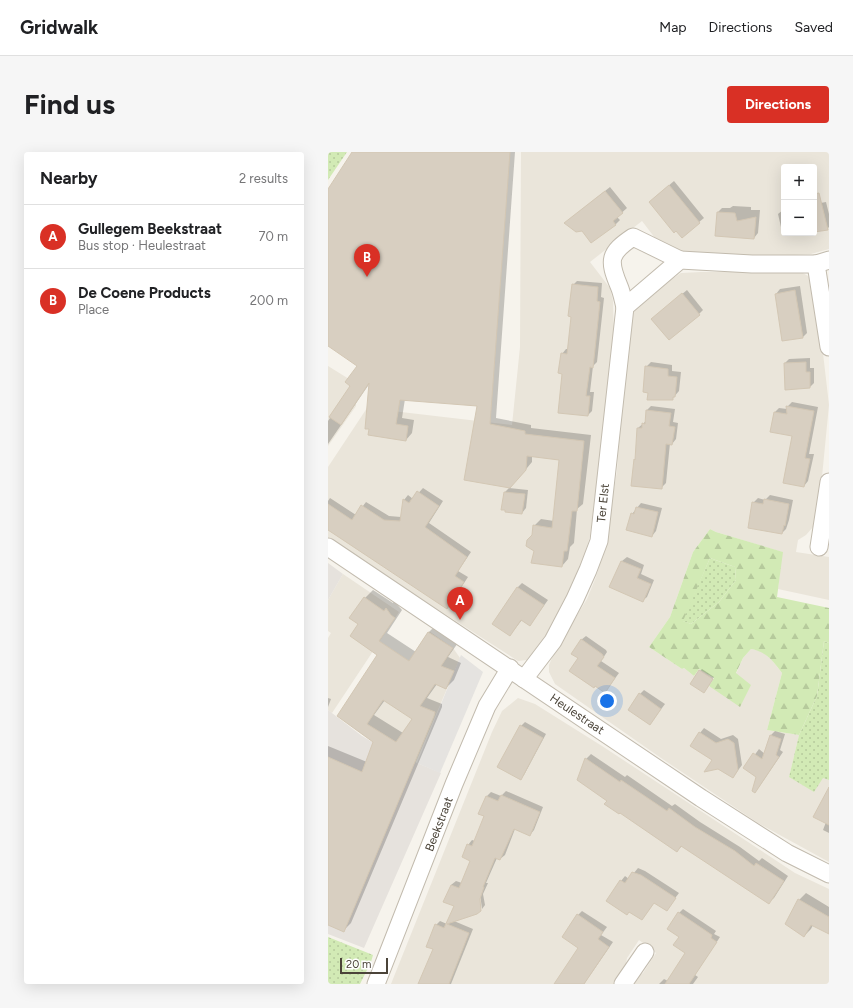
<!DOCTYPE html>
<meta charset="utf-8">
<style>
:root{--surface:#fff;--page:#f6f6f6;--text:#202124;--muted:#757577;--line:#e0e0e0;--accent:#d93025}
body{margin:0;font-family:Figtree,sans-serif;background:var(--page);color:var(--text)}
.controls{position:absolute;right:12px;top:12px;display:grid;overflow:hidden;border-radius:4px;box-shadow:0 4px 16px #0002}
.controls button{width:36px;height:36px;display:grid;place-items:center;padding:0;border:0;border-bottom:1px solid var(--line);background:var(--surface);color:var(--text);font:20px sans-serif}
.scale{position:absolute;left:12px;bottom:10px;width:48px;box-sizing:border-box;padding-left:4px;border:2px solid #4b4439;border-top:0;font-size:11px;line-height:14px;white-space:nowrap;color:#4b4439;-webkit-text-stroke:3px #fff;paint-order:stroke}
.you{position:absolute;left:279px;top:549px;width:14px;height:14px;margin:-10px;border:3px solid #fff;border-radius:50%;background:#1a73e8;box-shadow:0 0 0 6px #1a73e833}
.badge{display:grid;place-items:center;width:26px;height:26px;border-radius:50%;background:var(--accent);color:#fff;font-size:13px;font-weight:700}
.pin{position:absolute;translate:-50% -33px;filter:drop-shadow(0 1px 2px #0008)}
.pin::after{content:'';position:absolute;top:21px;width:14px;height:12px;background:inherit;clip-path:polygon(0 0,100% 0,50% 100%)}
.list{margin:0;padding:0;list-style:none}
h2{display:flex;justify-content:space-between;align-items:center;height:52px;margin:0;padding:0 16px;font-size:17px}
h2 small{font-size:13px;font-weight:400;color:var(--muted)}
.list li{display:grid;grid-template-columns:26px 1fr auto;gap:12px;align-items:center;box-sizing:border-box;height:64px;padding:0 16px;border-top:1px solid var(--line)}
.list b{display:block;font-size:15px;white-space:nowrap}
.list p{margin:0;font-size:13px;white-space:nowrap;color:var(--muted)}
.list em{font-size:13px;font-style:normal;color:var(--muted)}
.map{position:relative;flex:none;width:501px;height:832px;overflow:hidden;border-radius:4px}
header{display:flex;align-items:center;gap:24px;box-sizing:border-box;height:56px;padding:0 20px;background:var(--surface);border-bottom:1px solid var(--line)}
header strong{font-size:19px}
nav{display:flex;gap:22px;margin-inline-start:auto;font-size:14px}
.intro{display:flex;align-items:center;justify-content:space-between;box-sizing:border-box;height:96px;padding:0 24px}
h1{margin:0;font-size:28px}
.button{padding:10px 18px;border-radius:4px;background:var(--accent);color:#fff;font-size:14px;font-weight:700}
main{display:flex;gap:24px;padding:0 24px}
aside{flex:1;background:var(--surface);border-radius:4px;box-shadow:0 4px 16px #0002}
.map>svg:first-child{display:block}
.residential{fill:#eae5da;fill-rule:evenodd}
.industrial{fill:#e6e2dd}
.grass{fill:url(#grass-dots)}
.forest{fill:url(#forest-firs);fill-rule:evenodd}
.parking{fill:#e5e3e0}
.shadow{fill:#0003;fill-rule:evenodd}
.building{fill:#d8cfc1;stroke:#d3c7b4;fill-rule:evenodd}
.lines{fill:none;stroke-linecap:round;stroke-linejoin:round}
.minor-casing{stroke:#c2bbae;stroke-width:19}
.minor{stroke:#fff;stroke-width:17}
.labels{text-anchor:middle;stroke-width:4;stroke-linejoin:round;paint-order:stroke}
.street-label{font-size:12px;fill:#4b4439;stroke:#fff}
</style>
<header>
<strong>Gridwalk</strong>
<nav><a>Map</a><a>Directions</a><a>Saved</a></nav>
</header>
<div class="intro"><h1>Find us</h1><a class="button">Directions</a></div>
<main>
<aside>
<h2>Nearby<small>2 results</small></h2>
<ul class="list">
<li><span class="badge">A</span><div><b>Gullegem Beekstraat</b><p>Bus stop · Heulestraat</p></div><em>70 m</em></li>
<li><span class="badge">B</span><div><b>De Coene Products</b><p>Place</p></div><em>200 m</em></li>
</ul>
</aside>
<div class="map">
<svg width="501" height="832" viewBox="0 0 501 832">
<defs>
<pattern id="grass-dots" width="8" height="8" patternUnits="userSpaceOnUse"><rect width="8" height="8" fill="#d2eab5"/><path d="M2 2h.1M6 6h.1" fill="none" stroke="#b6ca9c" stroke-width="1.8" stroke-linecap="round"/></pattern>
<pattern id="forest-firs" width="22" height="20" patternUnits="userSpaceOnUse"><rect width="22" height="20" fill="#d2eab5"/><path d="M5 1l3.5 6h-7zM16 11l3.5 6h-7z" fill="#b6ca9c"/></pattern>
</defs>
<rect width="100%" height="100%" fill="#f6f3ec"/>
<g class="residential">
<path d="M193,0H501V97L483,102L418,106L353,101L330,90L314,69L262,110L282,136L285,149L286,187L262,384L252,420L234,459L208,499L199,508L190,509L0,387V315L39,256L184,273L192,195ZM456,15H486V81H456Z"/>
<path d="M373,120H473L480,124L487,132L501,253L493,335L485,375L478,383L470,388L468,400L501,405V448L450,437L454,400L388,380L382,377L365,400L342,465L321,495L354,517L356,516L366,524L371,517L386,527L381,535L408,522L415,506L423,497L433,499L443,507L454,521L439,578L471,583L461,625L496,626L501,628V710L430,671L333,606L227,532L221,520V513L227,499L259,447L268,425L276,398L289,319L296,214L301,170L306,159L330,136L353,121Z"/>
<path d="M0,214L29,232L28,254L0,294Z"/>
<path d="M15,422L71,460L4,561L0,558V486L3,481L0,479V448Z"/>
<path d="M101,479L125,496L132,506L87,612L58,598L33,581Z"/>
<path d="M190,546L207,552L274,594L467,721L501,737V832H304L308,826L315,821L328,801L311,788L299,806L297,817L286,832H63L164,580L174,559Z"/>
</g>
<g class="industrial">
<path d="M0,411L15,422L0,448Z"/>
<path d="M0,558L34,584L58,598L113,621L36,796L0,782Z"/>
</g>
<g class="grass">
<path d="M0,0H19L0,28Z"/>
<path d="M382,406L407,415L408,428L391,450L363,472L354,469Z"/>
<path d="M496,489L501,491V628L495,626L486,640L461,625L471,583L489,544Z"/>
<path d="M0,785L45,803L43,810L32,832H0Z"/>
</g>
<path class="forest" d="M382,377L388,380L455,400L449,445L501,456V491L496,489L489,544L471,583L439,578L454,521C445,509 439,500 423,497L415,506L408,521L423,533L412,555L381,534L386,526L371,517L366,524L356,516L354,517L321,495L342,465L365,400ZM382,406L407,415L408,428L391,450L363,472L355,469Z"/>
<path class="parking" d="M133,503L155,520L112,621L89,611Z"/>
<g class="shadow">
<path d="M26,0H187L168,266L203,273V276L263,283L255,352L249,357L246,391L242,395L240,407L234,414L207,399L205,383L206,374L213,367L226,369L233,307L204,303V310L189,328L150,253L77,247L74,266L86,268L84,281L78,288L42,282V231L0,292V269L23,234L30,213L0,193V38Z"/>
<path d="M346,29L376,66L354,84L326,46Z"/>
<path d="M282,35L299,56L289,65L292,68L288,72L263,89L255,78L242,67Z"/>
<path d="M486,50L487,52L498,50L501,62V75L499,77L486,79Z"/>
<path d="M405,54L423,55V58H432L430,81L426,86L390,60L394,56H402Z"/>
<path d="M455,58H456V81H475L455,84L450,62Z"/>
<path d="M249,129L274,131L273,145L276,146L269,210L265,214L262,240H266L264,259L260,263L235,221L234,202L238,197H240L244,164L245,133Z"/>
<path d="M472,134L479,181L475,185L448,142L452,137Z"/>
<path d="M359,138L375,158L371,162L329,163Z"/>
<path d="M482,206V216H486V231L482,235L457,211L461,207Z"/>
<path d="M323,210L344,213V219L353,220L351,239L344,247L321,240L318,215Z"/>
<path d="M464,250L490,255L481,302H486L480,329L476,334L465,283L444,279L447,260L451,256L459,257V255Z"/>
<path d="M323,254L347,257L345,270L350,271L348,287L344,292L342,291L338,331L333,336L307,308L308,306L310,276L318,269L319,258Z"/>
<path d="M95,336L115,349L101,371L143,400L130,419L140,425L123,451L119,456L0,376V349L2,346L28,363L38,350L61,364L73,365L76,348L80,343L85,347Z"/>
<path d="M181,336L200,338L198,356L194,361L177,340Z"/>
<path d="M442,343L465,348L461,368L458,377L454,381L425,351L430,346L437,348Z"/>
<path d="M313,351L334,356L328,379L324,384L304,362Z"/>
<path d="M299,405L316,413L313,422L326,428L319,445L314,449L290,420L294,409Z"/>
<path d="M194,431L220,448L202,473L194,468L182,483L166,472L190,435Z"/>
<path d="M45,438L65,451L66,449L74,458L59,481L88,500L101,480L109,472L132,488L120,505L133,511L126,528L118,536L109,532L99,546L114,552V555L23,771L15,779L0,772V594L39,610L46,590L10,564L51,503L32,472L37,446ZM57,548L85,566L75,581L46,563Z"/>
<path d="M258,484L278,498L279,500L273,509L291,521L277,540L251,506L253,488Z"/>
<path d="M374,517L386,525L377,538L372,519Z"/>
<path d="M316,538L337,552L322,572L312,542Z"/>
<path d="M0,546L3,547L0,555Z"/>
<path d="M197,570L218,582L196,623L192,627L193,574Z"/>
<path d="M376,576L393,587L405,583L410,587L414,613L405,625L385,608L372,581Z"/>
<path d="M447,579L457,582L452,598L455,600L431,635L427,640L429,625L417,616L431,597L437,602L443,583Z"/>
<path d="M263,602L297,625L299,623L344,654L347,652L372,670L412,695L431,709L434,706L460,724L446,746L441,750L354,694L349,699L280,648L258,607Z"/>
<path d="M178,639L215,655L206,678L202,683L187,677L177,703L172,707L169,706L158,731H160L155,742L157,753L154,757L152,742L126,769L145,777L123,832H91L106,797L108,773L112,769L119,772L127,754L123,733L128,729L134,731L144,708L140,693L144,688L147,689L157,664L159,644L163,640L173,644Z"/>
<path d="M501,648V681L495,678L498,670Z"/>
<path d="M310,716L317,719L351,741L338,758L326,750L314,767L293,729L297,724L301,727Z"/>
<path d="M478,741L501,755V781L485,773L483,777L476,784L471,748Z"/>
<path d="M355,757L388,779L386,782L392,785L367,823L370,825L365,832H331L336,827L340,829L358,801L352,785L351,761Z"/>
<path d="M254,759L279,775L273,783L285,790L256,832H228L252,796L250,763Z"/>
</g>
<g class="building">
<path d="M24,0H182L162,272L197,279V282L256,289L249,359H244L239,399H236L234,415L203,411L206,399L198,394L199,388L204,383L205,373L224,376L231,308L199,304L198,318L182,336L136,328L149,254L72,248L68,272L80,274L78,289L40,283L41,277H37L41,231L13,273L1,265L22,234L17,230L29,214L0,194V37Z"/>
<path d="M341,33L372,71L354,86L348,79L346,81L321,50Z"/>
<path d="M277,39L295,61L285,69L288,73L263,91L254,79L248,80L236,71Z"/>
<path d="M491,41L500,78L486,80V42Z"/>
<path d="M389,60L407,61L409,69L428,65L426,87L387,84Z"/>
<path d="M244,132L270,135L269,149L272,150L265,216L262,215L258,244H262L260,264L230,261L234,222L230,221L233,201L239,202L243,165L240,164Z"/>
<path d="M467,138L475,186L454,189L447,142Z"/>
<path d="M354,141L372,163L341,188L323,167Z"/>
<path d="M478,210V220H482V236L457,238L456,211Z"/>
<path d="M317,214L340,217V224L349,225L347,245H345V248H319L320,241L315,240Z"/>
<path d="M458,254L486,259L477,306L482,307L476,335L455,331L464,284L442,280L446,260L459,262Z"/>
<path d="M318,258L343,261L341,274L347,275L344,293L338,292L334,337L303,334L306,307L307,308L309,276H314V271L317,272Z"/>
<path d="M89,339L111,354L97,375L139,405L127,424L136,430L119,457L0,378V352L24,368L33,353L56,368L72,369L75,347L81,351Z"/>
<path d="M176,340L197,342L194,362L177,360V358H173Z"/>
<path d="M436,347L461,352L457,374L456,373L454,382L420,376L424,350L435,352Z"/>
<path d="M308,355L330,360L324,385L298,378L303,361L306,362Z"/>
<path d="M293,409L313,417L309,426L323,432L315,450L281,435Z"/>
<path d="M189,435L216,453L202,474L193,468L182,484L164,472Z"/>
<path d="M36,445L56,459L58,456L63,463L67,466L51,489L81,509L100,480L125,496L113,514L126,519L118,537L107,532L92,554L107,560L106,564L16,780L0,773V605L34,620L45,590L9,564L49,503L22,484L30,472L21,466ZM55,548L84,567L68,590L39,572Z"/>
<path d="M253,487L274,502L276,505L269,514L287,526L277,541L267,534L266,536L241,519L250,506L243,502Z"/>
<path d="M371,518L385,527L376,541L362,532Z"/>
<path d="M311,541L333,557L322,573L300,558Z"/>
<path d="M192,573L215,586L193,628L169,615Z"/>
<path d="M371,580L388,591L400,587L406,591L410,618L405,626L390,617L376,620L384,608L362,594Z"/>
<path d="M442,583L453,587L448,603L451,605L427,641L424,639L428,625L415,616L425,601L434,607Z"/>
<path d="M257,606L292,630L293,628L339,659L341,656L367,675L407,699L426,714L428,711L456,729L441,752L353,694L349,700L292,661L291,662L276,652L279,649L249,628Z"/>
<path d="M501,635V673L485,665Z"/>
<path d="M173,643L212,660L202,684L186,677L172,708L167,706L155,735H156L152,747L153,759L149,762L119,772L141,781L121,832H90L105,797L98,795L107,772L116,776L126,754L115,750L123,733L131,736L142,709L134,705L139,692L144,694L156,664L150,662L158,644L170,649Z"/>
<path d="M304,720L313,723L348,746L339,759L326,751L314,768L301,760L299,763L278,749L292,728L297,731Z"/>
<path d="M470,747L501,765V782L483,773L476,785L457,772Z"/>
<path d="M350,760L384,783L383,786L389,790L361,832H337L357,801L345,793L351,785L339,777Z"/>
<path d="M249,762L275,780L270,787L281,795L256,832H226L250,796L234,785Z"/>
</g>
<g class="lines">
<defs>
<g id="minor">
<path d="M488,112L501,195"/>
<path d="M297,155C295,148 294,141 291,134C280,108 281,101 305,85L352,108"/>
<path d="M0,395L373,646L459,701L501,722"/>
<path d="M491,395L501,330"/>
<path d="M196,527L225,489L247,447L260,418L271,389L297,155L352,108L424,112H488L501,108"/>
<path d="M48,832L126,632L159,554L182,516"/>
<path d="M295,832L317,800"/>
</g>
</defs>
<use href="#minor" class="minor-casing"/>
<use href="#minor" class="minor"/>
</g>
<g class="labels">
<g class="street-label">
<text transform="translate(275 351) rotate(-84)" y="4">Ter Elst</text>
<text transform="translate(249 562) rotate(34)" y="4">Heulestraat</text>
<text transform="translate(111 672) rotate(-69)" y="4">Beekstraat</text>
</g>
</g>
</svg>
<div class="controls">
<button>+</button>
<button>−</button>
</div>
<div class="scale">20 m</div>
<div class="you"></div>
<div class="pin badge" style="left:132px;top:468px">A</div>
<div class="pin badge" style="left:39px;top:125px">B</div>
</div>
</main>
